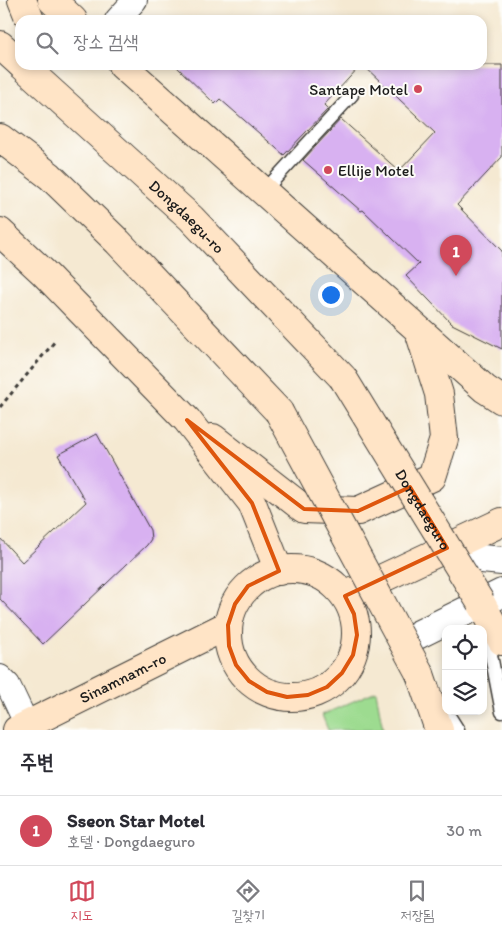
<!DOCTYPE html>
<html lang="ko">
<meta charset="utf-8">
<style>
:root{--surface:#fff;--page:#f7f7f7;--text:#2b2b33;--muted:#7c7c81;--line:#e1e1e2;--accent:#d1495b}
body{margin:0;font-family:Itim,"Poor Story",sans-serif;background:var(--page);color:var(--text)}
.controls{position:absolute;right:15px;bottom:15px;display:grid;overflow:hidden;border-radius:10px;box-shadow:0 2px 8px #0003}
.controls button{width:45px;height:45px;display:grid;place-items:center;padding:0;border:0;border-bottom:1px solid var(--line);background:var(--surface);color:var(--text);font:25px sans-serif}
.you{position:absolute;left:330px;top:294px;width:18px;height:18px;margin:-12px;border:4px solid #fff;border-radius:50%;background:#1a73e8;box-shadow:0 0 0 8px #1a73e833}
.badge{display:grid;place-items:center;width:32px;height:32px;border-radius:50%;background:var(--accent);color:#fff;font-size:16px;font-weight:700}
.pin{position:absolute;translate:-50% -41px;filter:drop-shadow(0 1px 2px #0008)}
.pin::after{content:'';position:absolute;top:26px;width:18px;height:15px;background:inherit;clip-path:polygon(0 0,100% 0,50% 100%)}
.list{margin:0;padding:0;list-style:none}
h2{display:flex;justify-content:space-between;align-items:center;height:65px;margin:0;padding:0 20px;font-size:21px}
h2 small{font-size:16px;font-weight:400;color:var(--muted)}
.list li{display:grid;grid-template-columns:32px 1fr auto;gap:15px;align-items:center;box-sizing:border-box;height:70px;padding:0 20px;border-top:1px solid var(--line)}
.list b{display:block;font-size:19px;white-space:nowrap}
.list p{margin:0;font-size:16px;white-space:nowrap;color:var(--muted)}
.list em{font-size:16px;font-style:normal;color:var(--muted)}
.icon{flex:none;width:28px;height:28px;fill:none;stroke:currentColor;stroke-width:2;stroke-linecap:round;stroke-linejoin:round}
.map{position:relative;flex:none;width:502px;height:730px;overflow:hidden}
.search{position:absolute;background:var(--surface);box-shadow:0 2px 8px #0003;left:15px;right:15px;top:15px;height:55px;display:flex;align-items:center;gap:12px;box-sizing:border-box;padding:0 18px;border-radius:15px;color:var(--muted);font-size:19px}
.sheet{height:135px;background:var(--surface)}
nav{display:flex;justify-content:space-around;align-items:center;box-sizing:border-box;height:70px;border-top:1px solid var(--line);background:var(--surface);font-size:14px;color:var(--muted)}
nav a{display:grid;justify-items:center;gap:2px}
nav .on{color:var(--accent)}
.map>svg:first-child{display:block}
.green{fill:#9ddb90;stroke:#5c7c56}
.building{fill:#d8b1f1}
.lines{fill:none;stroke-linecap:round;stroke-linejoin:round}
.service-casing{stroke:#3d3b37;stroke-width:15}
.minor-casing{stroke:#3d3b37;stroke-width:26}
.tertiary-casing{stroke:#3d3b37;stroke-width:30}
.secondary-casing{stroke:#3d3b37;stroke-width:30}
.path{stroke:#3d3b37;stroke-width:3;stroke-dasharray:4 4;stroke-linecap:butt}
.service{stroke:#fff;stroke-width:12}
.minor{stroke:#fff;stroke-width:24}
.tertiary{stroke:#fff;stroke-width:28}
.secondary{stroke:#ffe4c6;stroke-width:28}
.secondary-bridge-casing{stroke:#3d3b37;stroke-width:30;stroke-linecap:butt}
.secondary-bridge{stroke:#ffe4c6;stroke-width:28}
.marked{fill:none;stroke:#de560d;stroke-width:4;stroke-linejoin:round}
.poi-dot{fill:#d1495b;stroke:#fdfcf7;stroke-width:2}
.labels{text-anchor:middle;stroke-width:4;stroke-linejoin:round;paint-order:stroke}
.poi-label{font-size:16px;fill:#1c1c1c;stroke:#fdfcf7;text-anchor:end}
.street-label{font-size:16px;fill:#1c1c1c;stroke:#fdfcf7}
</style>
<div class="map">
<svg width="502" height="730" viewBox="0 0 502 730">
<rect width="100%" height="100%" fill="#fdfcf7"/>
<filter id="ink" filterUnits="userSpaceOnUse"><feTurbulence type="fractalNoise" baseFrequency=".02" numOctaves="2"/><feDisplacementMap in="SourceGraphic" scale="10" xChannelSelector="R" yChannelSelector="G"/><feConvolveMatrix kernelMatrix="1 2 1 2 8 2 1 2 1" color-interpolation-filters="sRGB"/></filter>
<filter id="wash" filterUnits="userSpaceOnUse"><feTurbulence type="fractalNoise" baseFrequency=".0096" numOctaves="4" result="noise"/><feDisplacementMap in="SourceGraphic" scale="20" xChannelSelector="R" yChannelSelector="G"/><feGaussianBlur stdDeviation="1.12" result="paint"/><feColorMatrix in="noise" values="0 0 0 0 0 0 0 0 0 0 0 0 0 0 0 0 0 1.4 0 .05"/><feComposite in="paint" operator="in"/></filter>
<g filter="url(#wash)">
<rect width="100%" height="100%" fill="#f5e9d2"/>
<path class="green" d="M376,691L383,730H328L322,715Z"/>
<g id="blocks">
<g class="building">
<path d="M175,65H361L324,105L328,109L284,155L220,99L215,104Z"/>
<path d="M363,65H502V157L457,205L502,251V349L452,324L406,276L419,264L363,210L361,211L303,160L341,119L399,171L435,133Z"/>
<path d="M97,434L150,530L151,539L147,545L43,644L0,599V538L22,562L86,502L58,455Z"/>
</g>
</g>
</g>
<g filter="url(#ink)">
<use href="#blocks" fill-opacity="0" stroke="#3d3b37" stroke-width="1"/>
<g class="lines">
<defs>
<g id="service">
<path d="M264,191L352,95"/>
<path d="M486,629L502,712"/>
<path d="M446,711L458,730"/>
</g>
<g id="minor">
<path d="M117,20L135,0"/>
<path d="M0,677L8,685L27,725"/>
</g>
<g id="tertiary">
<path d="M452,556L502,561"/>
<path d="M403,642L502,593"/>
</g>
<g id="secondary">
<path d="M22,0L30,20"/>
<path d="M52,0L73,20"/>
<path d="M0,45L20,63"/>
<path id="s1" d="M22,65L191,218L343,378"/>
<path d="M122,65L485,389L502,400"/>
<path d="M0,138L50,176L118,242L279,412"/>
<path d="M0,232L43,272L187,420L252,503L279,571"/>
<path d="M213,438L304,509L358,511L432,477L444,439L439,394L419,331"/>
<circle cx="292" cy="633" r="64"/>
<path d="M351,593L502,522"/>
<path d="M481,603L502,641"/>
<path d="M420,674L439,730"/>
<path id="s2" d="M17,730L228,625"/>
</g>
</defs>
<use href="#service" class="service-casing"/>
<use href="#minor" class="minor-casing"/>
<use href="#tertiary" class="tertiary-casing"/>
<use href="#secondary" class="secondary-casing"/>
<path class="path" d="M0,407L56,340"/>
<use href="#service" class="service"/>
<use href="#minor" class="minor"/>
<use href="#tertiary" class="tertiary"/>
<use href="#secondary" class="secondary"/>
<defs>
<g id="secondary-bridge">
<path id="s3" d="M343,378L481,603"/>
<path d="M279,412L420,674"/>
</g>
</defs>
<use href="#secondary-bridge" class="secondary-bridge-casing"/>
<use href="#secondary-bridge" class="secondary-bridge"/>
</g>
</g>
<path class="marked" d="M187,420L304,509L358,511L410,487L447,548L345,596L354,614L357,635L353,655L342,673L327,687L308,695L287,697L267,692L249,681L236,665L229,646L228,625L235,604L248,586L279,571L252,503Z"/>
<g class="poi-dot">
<circle cx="418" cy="89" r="5"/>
<circle cx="328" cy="170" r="5"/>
</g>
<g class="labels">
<g class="poi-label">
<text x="408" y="95">Santape Motel</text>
<text x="338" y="176" text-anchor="start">Ellije Motel</text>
</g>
<g class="street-label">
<text dy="6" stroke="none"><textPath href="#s1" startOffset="224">Dongdaegu-ro</textPath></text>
<text dy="6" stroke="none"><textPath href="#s3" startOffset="154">Dongdaeguro</textPath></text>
<text dy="6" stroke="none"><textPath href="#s2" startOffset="118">Sinamnam-ro</textPath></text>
</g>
</g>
</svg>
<div class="controls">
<button><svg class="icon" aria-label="locate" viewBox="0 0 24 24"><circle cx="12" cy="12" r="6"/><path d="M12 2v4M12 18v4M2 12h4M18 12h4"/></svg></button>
<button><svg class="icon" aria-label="layers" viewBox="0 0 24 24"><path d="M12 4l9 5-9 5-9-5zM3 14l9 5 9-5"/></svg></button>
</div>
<div class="you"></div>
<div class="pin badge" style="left:456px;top:276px">1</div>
<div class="search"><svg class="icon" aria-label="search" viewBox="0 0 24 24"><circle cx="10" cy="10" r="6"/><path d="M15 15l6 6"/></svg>장소 검색</div>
</div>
<section class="sheet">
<h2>주변<small></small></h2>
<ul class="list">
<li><span class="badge">1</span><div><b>Sseon Star Motel</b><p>호텔 · Dongdaeguro</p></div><em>30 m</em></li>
</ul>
</section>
<nav>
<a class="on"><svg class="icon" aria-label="map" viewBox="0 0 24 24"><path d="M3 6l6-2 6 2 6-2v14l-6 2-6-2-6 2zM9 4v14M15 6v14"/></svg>지도</a>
<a><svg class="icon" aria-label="directions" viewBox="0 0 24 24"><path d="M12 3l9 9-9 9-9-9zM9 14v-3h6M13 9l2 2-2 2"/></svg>길찾기</a>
<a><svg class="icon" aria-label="saved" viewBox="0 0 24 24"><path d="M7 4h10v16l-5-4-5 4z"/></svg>저장됨</a>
</nav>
